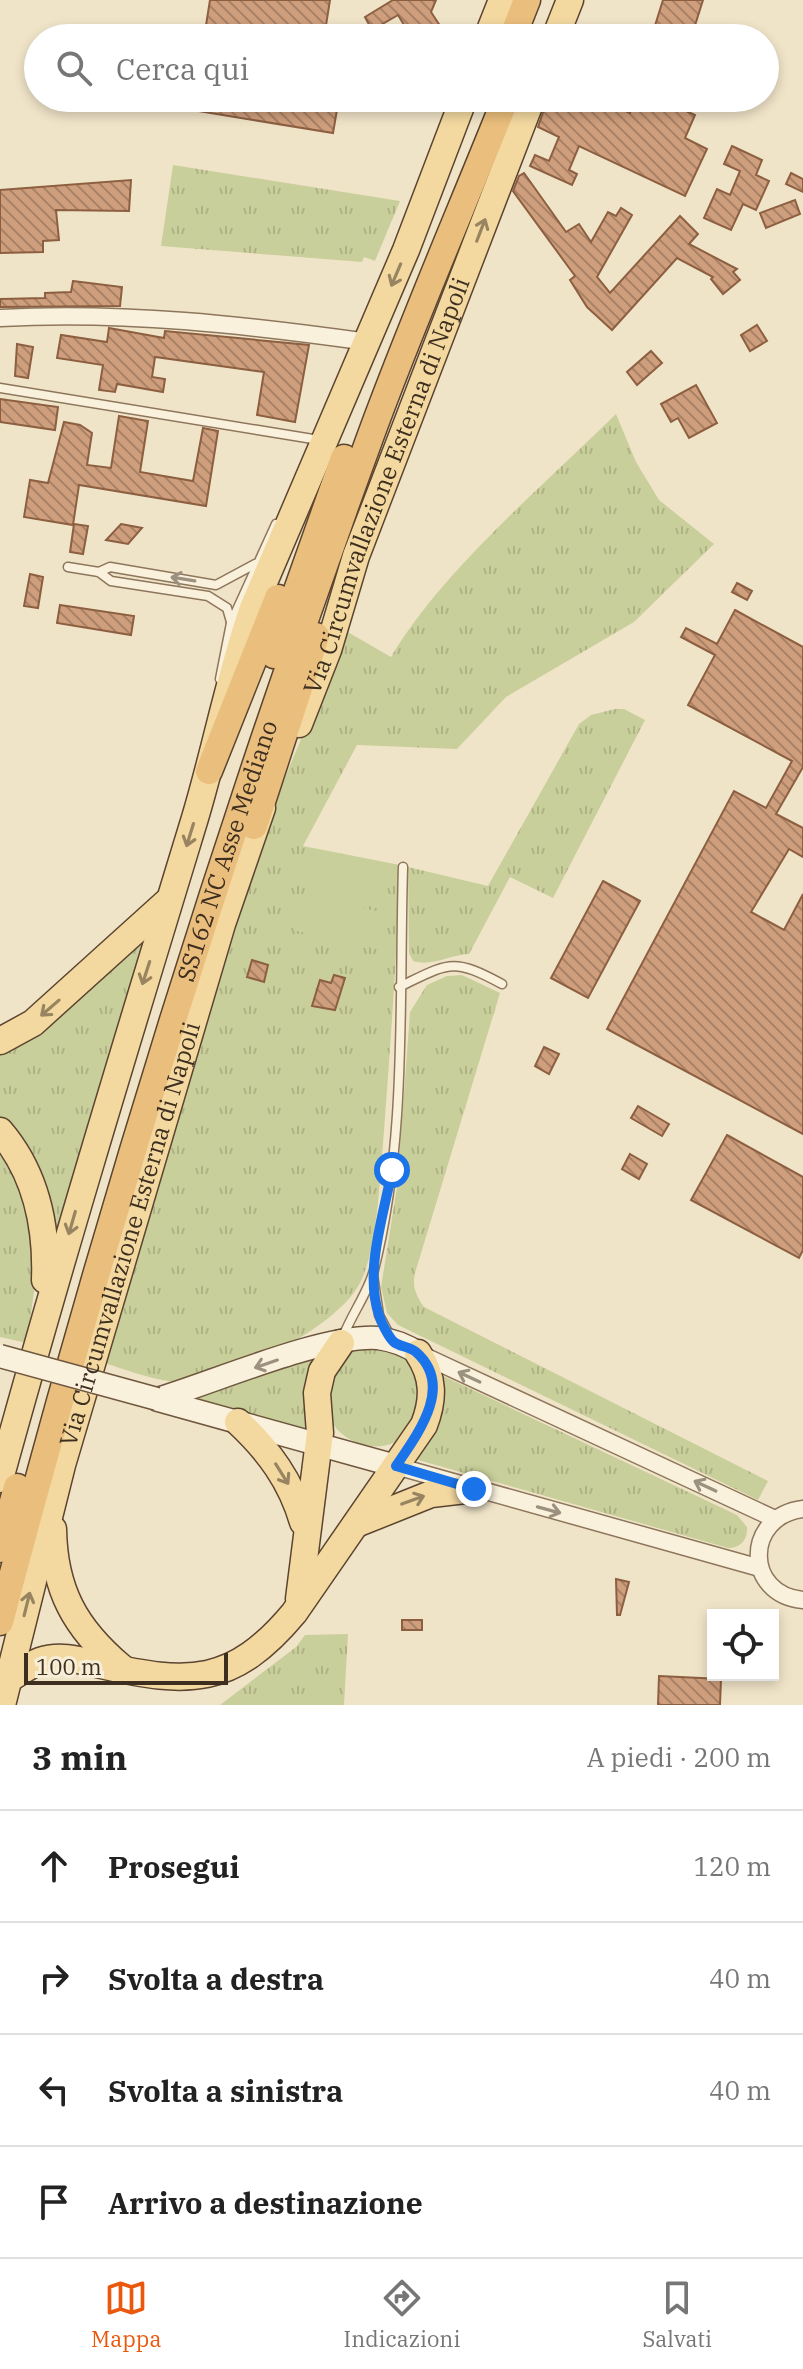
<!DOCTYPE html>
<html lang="it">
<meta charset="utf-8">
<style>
:root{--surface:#fff;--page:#f6f6f6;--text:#222;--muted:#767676;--line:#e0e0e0;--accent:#ea580c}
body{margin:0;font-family:"IBM Plex Serif",serif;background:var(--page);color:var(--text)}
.controls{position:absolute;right:24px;bottom:24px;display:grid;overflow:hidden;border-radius:0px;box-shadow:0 4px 12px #0003}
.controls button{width:72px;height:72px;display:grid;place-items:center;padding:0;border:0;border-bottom:2px solid var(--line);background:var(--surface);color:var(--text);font:40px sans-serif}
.scale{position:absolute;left:24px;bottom:20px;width:204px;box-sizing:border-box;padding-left:8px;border:4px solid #3d2e20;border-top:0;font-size:22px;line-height:28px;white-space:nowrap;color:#3d2e20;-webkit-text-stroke:6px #f7eed8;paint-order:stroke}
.stop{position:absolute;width:24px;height:24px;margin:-18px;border:6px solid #1a73e8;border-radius:50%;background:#fff}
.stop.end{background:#1a73e8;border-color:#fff;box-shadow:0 2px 8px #0008}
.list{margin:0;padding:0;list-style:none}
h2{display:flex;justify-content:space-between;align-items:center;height:104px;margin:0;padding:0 32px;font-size:34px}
h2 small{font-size:26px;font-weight:400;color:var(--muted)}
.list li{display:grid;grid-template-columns:52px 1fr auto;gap:24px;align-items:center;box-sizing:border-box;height:112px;padding:0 32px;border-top:2px solid var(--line)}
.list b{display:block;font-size:30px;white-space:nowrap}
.list em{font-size:26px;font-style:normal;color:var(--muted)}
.icon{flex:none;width:44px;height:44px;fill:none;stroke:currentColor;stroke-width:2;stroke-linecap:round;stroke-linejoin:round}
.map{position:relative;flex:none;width:803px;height:1705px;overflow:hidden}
.search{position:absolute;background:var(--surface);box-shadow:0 4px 12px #0003;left:24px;right:24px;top:24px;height:88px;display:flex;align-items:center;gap:20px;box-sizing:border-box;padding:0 28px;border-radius:44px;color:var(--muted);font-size:30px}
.sheet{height:552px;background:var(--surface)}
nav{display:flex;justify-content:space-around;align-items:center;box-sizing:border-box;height:112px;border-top:2px solid var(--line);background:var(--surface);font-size:22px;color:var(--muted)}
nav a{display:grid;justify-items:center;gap:4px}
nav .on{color:var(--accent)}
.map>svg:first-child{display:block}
.grass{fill:url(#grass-tufts)}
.park{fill:#c9cf9b}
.building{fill:url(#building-back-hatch);stroke:#8d5f41;stroke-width:2}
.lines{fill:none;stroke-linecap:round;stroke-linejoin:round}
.service-casing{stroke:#8d765c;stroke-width:11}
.minor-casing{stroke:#8d765c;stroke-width:19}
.secondary-casing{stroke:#6f573f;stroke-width:25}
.primary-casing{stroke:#5b4430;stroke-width:29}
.trunk-casing{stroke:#5b4430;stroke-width:29}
.service{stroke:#faf1dc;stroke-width:8}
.minor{stroke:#faf1dc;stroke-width:16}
.secondary{stroke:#faf1dc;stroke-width:22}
.primary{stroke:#f3d9a0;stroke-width:26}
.trunk{stroke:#eabe7c;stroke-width:26}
.secondary-bridge-casing{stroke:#6f573f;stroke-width:25;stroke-linecap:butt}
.secondary-bridge{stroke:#faf1dc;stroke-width:22}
.oneway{stroke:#988460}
.oneway2{stroke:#9c907e}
.route{stroke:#1a73e8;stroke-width:10}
.labels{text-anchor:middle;stroke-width:7;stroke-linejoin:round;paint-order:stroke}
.street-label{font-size:24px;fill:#3d2e20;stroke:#f7eed8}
</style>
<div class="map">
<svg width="803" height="1705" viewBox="0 0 803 1705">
<defs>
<pattern id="grass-tufts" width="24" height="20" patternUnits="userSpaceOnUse" patternTransform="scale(2)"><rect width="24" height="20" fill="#c9cf9b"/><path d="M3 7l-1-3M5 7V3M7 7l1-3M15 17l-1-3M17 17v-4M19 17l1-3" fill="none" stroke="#aeb285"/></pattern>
<pattern id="building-back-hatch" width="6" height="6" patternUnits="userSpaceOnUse" patternTransform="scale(2)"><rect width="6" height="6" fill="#cf9f7d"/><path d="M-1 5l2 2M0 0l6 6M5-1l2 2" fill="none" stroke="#a98266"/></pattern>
</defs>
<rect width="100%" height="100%" fill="#f0e4c8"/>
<g class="grass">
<path d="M173,165L400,201L375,261L364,257L362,262L161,246Z"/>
<path d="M616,414L636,462L659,500L714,544L634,622L506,697L457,749L357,745L303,846L400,865C397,958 390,1051 383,1144C379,1183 378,1245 361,1281C339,1329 219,1387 168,1381C147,1378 124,1369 104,1363L254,852L346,631L391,657C442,571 544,485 616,414Z"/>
<path d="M615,709H624L645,720L553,898L510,877L469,954C449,955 431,967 413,961L409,953L408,867L488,886L579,724L591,715Z"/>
<path d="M147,938L55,1239L8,1126L0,1118V1049Z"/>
<path d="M462,975L500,993L415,1273C412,1287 416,1295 424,1307L768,1481L758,1500L398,1325L387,1313L381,1287L397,1187L410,1012L427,985L447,976Z"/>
<path d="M0,1141L24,1179L37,1270L27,1343L0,1337Z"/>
<path d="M367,1344L405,1354L426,1397C418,1410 410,1431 398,1440C378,1454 343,1443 332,1422C327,1414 326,1401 324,1392L349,1350Z"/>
<path d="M321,1354L311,1430L199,1401L200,1396Z"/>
<path d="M439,1374L737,1515L747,1527C748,1540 740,1548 728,1548L418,1460L415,1458Z"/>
<path d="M348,1634L344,1705H220L296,1647L305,1635Z"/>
</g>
<g class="park">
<path d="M315,852L392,869L383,909L306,892Z"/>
<path d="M301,894L389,914L381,950L293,930Z"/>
</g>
<g class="building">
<path d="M210,0H330L324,38H204Z"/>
<path d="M393,0H436L431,12L448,38H412L398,15L372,30L365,17Z"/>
<path d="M663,0H703L691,38H673L653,32Z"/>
<path d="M194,98H339L333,133L192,110Z"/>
<path d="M548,98H598L630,113L633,98H658L695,115L685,138L707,149L685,196L579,146L569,170L577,174L572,185L530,166L535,155L549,161L559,137L538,127Z"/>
<path d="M732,146L762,160L756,175L769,181L756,210L743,204L731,230L704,218L717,189L730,195L740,171L724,164Z"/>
<path d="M524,173L566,232L579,224L591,242L608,212L616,216L621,208L632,215L597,277L610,293L680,216L698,234L689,244L737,269L733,272L740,280L723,294L711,279L713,277L677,258L612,330L587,307L570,280L575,276L513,191L519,176Z"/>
<path d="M791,173L803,179V192L786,184Z"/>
<path d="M131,180L129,211L56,210L59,240L43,241V252L0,253V190Z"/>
<path d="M795,200L800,214L766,228L760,213Z"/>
<path d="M73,281L122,287L120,306L0,307V299L45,298V293L71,292Z"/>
<path d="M757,325L767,341L750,351L741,335Z"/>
<path d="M109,328L164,338L165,331L309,345L295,422L257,415L264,372L155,357L152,377L165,379L163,392L117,384L115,392L99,390L103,365L57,358L61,335L107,342Z"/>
<path d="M17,344L33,347L28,378L15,376Z"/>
<path d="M651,351L662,363L637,385L627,372Z"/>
<path d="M696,385L717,423L689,438L678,418L671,422L661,404Z"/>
<path d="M0,399L58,407L55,430L0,422Z"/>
<path d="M119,416L148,421L140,472L193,481L203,428L218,431L206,506L79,485L73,525L24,517L30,480L48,483L64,422L80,425L92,433L87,465L111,468Z"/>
<path d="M74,524L88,526L83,554L70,552Z"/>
<path d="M121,524L142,528L128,544L106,540Z"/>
<path d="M30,574L43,577L38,608L24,606Z"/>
<path d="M737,583L752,591L747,600L732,592Z"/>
<path d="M60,605L134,616L131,635L57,623Z"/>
<path d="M735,610L803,647V767L776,814L803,828V857L789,849L751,912L784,930L803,894V1134L607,1029L734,791L766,808L792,761L688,705L715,655L681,637L686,628L717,644Z"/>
<path d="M603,881L640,901L588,998L551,978Z"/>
<path d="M252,960L268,965L264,982L247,977Z"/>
<path d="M334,975L345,978L335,1010L312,1006L320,980L331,983Z"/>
<path d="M544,1047L559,1054L549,1074L535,1066Z"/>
<path d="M638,1106L669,1124L662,1136L631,1118Z"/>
<path d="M727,1135L803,1177V1250L799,1258L691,1200Z"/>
<path d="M630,1154L647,1164L639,1179L622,1169Z"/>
<path d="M616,1579L629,1582L620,1615H617Z"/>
<rect x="402" y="1620" width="20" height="10"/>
<path d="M659,1676L721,1679L720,1705H658Z"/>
</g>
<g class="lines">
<defs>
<g id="service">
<path d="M0,388L319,440"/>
<path d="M68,567L99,572L111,581L208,596L227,608L231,622"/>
<path d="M99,572L110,567L216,585L255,564"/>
<path d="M220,679L231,623L276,524"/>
<path d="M399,987C449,963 452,957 502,984"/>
<path d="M373,1275L379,1315L391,1338"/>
<path d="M343,1337C351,1315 368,1293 374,1270C407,1139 399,1001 403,867"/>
</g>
<g id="minor">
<path d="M0,318C123,311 246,325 368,342"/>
<path d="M418,1353L775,1519"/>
<path d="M396,1466L760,1568"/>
<path d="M803,1509C744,1516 744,1595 803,1600"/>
</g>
<g id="secondary">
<path d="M157,1399C212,1383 324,1334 378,1338C392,1340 406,1345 418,1353"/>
<path d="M158,1400L396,1466"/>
</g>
<g id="primary">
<path d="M487,38L502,0"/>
<path d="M555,38L570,0"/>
<path id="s1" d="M299,724L328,650L356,556L532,98"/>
<path d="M0,1041L33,1023L167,902"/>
<path d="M0,1131C36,1173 47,1227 45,1280"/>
<path d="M238,1422C269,1451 291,1481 303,1522"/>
<path d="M0,1479C61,1257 128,1038 195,818C216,748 229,677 253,608L406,250L464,98"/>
<path d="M356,1524L431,1494L474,1489"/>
<path d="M53,1529C54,1590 75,1628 121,1667"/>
<path d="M299,1599L320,1433L317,1393L322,1371L341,1343"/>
<path d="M7,1680C18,1674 29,1665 40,1661C60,1654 80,1660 101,1665C189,1685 233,1686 294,1613L424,1425C434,1399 434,1377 418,1353"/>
<path id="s2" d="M2,1705L62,1465L222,924L262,808"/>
</g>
<g id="trunk">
<path d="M512,38L527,0"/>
<path d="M274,655L344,458"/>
<path d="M209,771L278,598"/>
<path d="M254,826L316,636"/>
<path d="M0,1549L17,1487"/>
<path id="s3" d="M0,1622C105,1223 227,830 368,443C410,327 460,213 506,98"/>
</g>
</defs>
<use href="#service" class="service-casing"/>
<use href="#minor" class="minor-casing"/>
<use href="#secondary" class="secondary-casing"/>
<use href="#primary" class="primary-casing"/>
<use href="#trunk" class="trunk-casing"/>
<use href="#service" class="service"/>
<use href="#minor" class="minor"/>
<use href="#secondary" class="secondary"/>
<use href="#primary" class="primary"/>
<use href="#trunk" class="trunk"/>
<defs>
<path id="secondary-bridge" d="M0,1356L157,1399"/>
</defs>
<use href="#secondary-bridge" class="secondary-bridge-casing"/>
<use href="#secondary-bridge" class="secondary-bridge"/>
</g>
<defs><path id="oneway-shaft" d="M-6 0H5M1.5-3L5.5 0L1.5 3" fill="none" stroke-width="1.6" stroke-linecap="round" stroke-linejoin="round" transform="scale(2)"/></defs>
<g class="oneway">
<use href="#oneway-shaft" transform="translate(481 230) rotate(-69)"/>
<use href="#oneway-shaft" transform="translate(396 275) rotate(113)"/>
<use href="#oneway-shaft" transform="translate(190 835) rotate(107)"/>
<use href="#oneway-shaft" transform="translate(146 973) rotate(108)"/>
<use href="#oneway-shaft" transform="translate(50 1008) rotate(139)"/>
<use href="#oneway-shaft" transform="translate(72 1223) rotate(106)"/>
<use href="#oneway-shaft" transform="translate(282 1474) rotate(58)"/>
<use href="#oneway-shaft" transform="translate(413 1500) rotate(-20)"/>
<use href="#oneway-shaft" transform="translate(27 1604) rotate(-76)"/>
</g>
<g class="oneway2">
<use href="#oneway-shaft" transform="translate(183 579) rotate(-171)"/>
<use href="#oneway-shaft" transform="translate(266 1364) rotate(161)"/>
<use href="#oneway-shaft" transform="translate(469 1377) rotate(-155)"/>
<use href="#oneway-shaft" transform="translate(705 1486) rotate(-155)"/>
<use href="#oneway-shaft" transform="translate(549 1510) rotate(15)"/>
</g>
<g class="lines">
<path class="route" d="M392,1170C384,1215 364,1271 379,1315C381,1322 389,1338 394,1342C400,1347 409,1346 416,1352C455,1386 417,1435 396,1466L474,1489"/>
</g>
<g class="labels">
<g class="street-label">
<text dy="8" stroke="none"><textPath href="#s1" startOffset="254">Via Circumvallazione Esterna di Napoli</textPath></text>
<text dy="8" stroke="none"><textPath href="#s3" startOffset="804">SS162 NC Asse Mediano</textPath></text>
<text dy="8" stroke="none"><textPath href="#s2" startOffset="488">Via Circumvallazione Esterna di Napoli</textPath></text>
</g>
</g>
</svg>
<div class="controls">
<button><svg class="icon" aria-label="locate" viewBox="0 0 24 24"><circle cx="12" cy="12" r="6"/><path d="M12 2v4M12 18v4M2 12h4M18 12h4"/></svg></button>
</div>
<div class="scale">100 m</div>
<div class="stop" style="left:392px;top:1170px"></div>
<div class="stop end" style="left:474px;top:1489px"></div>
<div class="search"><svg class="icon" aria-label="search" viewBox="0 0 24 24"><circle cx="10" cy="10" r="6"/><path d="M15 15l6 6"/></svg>Cerca qui</div>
</div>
<section class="sheet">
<h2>3 min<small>A piedi · 200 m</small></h2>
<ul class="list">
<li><svg class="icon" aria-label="ahead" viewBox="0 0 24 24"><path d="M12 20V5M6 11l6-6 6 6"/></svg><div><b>Prosegui</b></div><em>120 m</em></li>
<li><svg class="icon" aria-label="right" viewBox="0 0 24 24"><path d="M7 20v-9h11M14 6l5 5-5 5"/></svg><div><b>Svolta a destra</b></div><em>40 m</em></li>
<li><svg class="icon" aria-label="left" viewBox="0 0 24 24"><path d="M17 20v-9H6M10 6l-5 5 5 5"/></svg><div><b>Svolta a sinistra</b></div><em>40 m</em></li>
<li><svg class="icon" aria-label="arrive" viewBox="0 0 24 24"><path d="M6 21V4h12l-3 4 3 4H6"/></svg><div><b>Arrivo a destinazione</b></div></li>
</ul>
</section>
<nav>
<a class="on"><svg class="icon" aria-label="map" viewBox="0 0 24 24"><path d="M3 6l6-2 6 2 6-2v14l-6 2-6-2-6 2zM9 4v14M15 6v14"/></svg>Mappa</a>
<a><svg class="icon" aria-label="directions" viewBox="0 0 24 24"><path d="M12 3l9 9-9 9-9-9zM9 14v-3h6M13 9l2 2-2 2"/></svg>Indicazioni</a>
<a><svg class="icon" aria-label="saved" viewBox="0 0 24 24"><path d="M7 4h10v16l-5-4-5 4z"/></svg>Salvati</a>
</nav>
